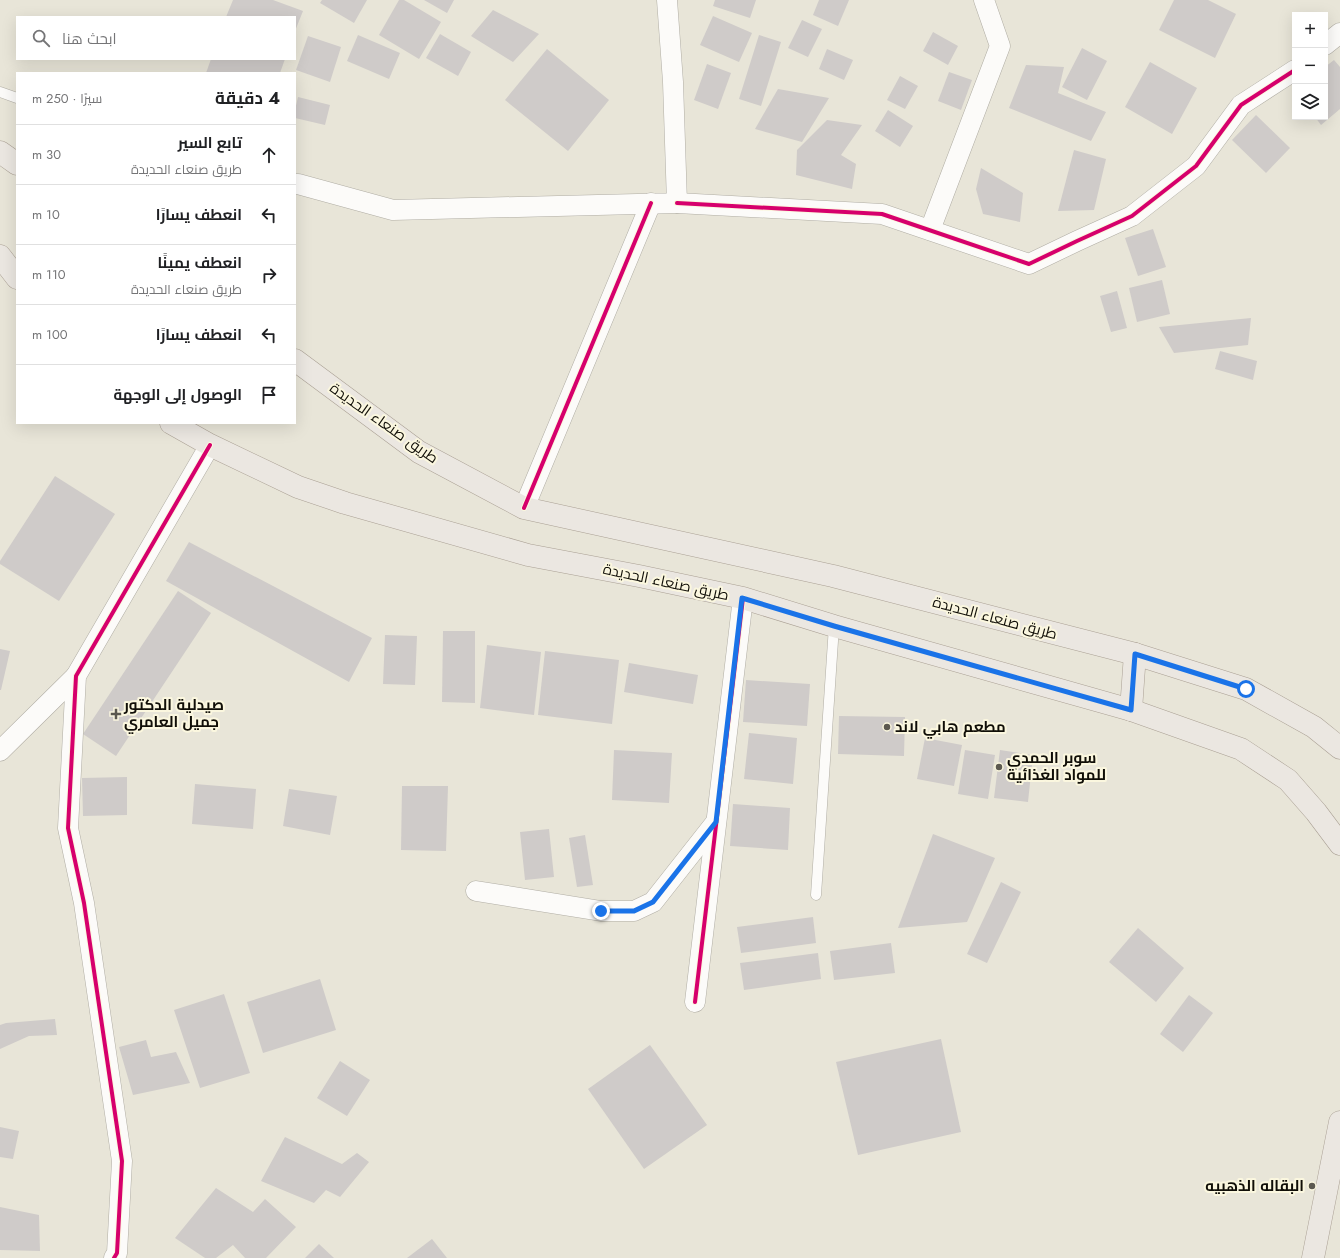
<!DOCTYPE html>
<html lang="ar">
<meta charset="utf-8">
<style>
:root{--surface:#fff;--page:#f6f6f6;--text:#202124;--muted:#757577;--line:#e0e0e0}
body{margin:0;font-family:Jost,Cairo,sans-serif;background:var(--page);color:var(--text);direction:rtl}
.controls{position:absolute;right:12px;top:12px;display:grid;overflow:hidden;border-radius:0px;box-shadow:0 4px 16px #0002}
.controls button{width:36px;height:36px;display:grid;place-items:center;padding:0;border:0;border-bottom:1px solid var(--line);background:var(--surface);color:var(--text);font:20px sans-serif}
.stop{position:absolute;width:12px;height:12px;margin:-9px;border:3px solid #1a73e8;border-radius:50%;background:#fff}
.stop.end{background:#1a73e8;border-color:#fff;box-shadow:0 1px 4px #0008}
.list{margin:0;padding:0;list-style:none}
h2{display:flex;justify-content:space-between;align-items:center;height:52px;margin:0;padding:0 16px;font-size:17px}
h2 small{font-size:13px;font-weight:400;color:var(--muted)}
.list li{display:grid;grid-template-columns:26px 1fr auto;gap:12px;align-items:center;box-sizing:border-box;height:60px;padding:0 16px;border-top:1px solid var(--line)}
.list b{display:block;font-size:15px;white-space:nowrap}
.list p{margin:0;font-size:13px;white-space:nowrap;color:var(--muted)}
.list em{font-size:13px;font-style:normal;color:var(--muted)}
.icon{flex:none;width:22px;height:22px;fill:none;stroke:currentColor;stroke-width:2;stroke-linecap:round;stroke-linejoin:round}
.map{position:relative;flex:none;width:1340px;height:1258px;overflow:hidden;direction:ltr}
.search{position:absolute;background:var(--surface);box-shadow:0 4px 16px #0002;left:16px;top:16px;width:280px;height:44px;display:flex;align-items:center;gap:10px;box-sizing:border-box;padding:0 14px;border-radius:0px;color:var(--muted);font-size:15px}
.panel{position:absolute;background:var(--surface);box-shadow:0 4px 16px #0002;left:16px;top:72px;width:280px;height:352px;border-radius:0px;direction:rtl}
.map>svg:first-child{display:block}
.building{fill:#cfcbc9}
.lines{fill:none;stroke-linecap:round;stroke-linejoin:round}
.lane-casing{stroke:#b0ada4;stroke-width:11}
.street-casing{stroke:#b0ada4;stroke-width:21}
.primary-casing{stroke:#aaa094;stroke-width:23}
.lane{stroke:#fcfbf9;stroke-width:10}
.street{stroke:#fcfbf9;stroke-width:20}
.primary{stroke:#ebe7e1;stroke-width:22}
.cycleway-casing{stroke:#fbf7df;stroke-width:6}
.cycleway{stroke:#d6006c;stroke-width:4}
.route{stroke:#1a73e8;stroke-width:5}
.poi-dot{fill:#5c5950;stroke:#fbf7df;stroke-width:1.5}
.labels{text-anchor:middle;stroke-width:4;stroke-linejoin:round;paint-order:stroke}
.street-label{font-size:15px;fill:#100e07;stroke:#fbf7df}
.poi-label{font-size:15px;font-weight:bold;fill:#100e07;stroke:#fbf7df;text-anchor:start}
</style>
<div class="map">
<svg width="1340" height="1258" viewBox="0 0 1340 1258">
<rect width="100%" height="100%" fill="#e8e5d8"/>
<g class="building">
<path d="M233,0H273L303,11L295,31V17H226Z"/>
<path d="M322,0H367L354,23L320,3Z"/>
<path d="M399,0H404L441,22L419,59L379,35Z"/>
<path d="M424,0H454L447,13Z"/>
<path d="M715,0H756L750,18L713,6Z"/>
<path d="M819,0H849L838,26L813,15Z"/>
<path d="M1174,0H1208L1236,14L1215,58L1159,30Z"/>
<path d="M493,10L539,34L513,62L471,36Z"/>
<path d="M713,16L752,33L739,62L700,45Z"/>
<path d="M802,20L822,29L808,57L788,48Z"/>
<path d="M933,32L958,46L948,65L923,51Z"/>
<path d="M440,34L471,52L458,76L426,58Z"/>
<path d="M358,35L400,53L389,79L347,61Z"/>
<path d="M759,35L781,42L761,106L739,99Z"/>
<path d="M308,36L341,47L330,82L296,70Z"/>
<path d="M1082,48L1107,61L1087,100L1062,87Z"/>
<path d="M547,49L609,100L568,151L505,100Z"/>
<path d="M827,49L853,60L844,80L819,69Z"/>
<path d="M211,59H285L280,73H206Z"/>
<path d="M1334,60L1340,67V109L1321,125L1315,117H1325V67Z"/>
<path d="M1150,62L1197,88L1172,134L1125,107Z"/>
<path d="M707,64L731,73L718,109L694,100Z"/>
<path d="M1026,65L1064,67L1058,93L1106,112L1091,141L1009,108Z"/>
<path d="M949,72L972,80L961,110L938,101Z"/>
<path d="M900,76L918,86L905,109L887,100Z"/>
<path d="M778,89L829,98L802,142L755,129Z"/>
<path d="M298,97L330,105L325,125L295,118V110Z"/>
<path d="M888,110L913,126L900,147L875,131Z"/>
<path d="M1256,115L1290,148L1266,173L1232,140Z"/>
<path d="M827,120L862,125L841,155L856,164L852,189L796,175L797,150Z"/>
<path d="M1074,150L1106,159L1094,210L1058,211Z"/>
<path d="M981,168L1023,193L1020,222L983,214L976,189Z"/>
<path d="M1153,229L1166,267L1138,276L1125,238Z"/>
<path d="M1162,280L1170,314L1137,322L1129,288Z"/>
<path d="M1117,291L1127,328L1111,332L1100,296Z"/>
<path d="M1251,318L1248,345L1174,353L1159,327Z"/>
<path d="M1220,351L1257,361L1253,380L1215,369Z"/>
<path d="M55,476L115,514L59,601L0,564V561Z"/>
<path d="M189,542L372,638L349,682L166,581Z"/>
<path d="M178,591L211,613L116,756L83,734Z"/>
<path d="M443,631H475V703L442,702Z"/>
<path d="M385,635L417,636L415,685L383,684Z"/>
<path d="M487,645L541,652L534,715L480,708Z"/>
<path d="M0,649L10,651L1,690H0Z"/>
<path d="M545,651L619,660L612,724L538,715Z"/>
<path d="M629,663L698,675L693,704L624,692Z"/>
<path d="M746,680L810,684L807,726L743,722Z"/>
<path d="M839,716L905,717L904,756L838,754Z"/>
<path d="M749,733L797,738L793,784L744,779Z"/>
<path d="M925,738L962,745L954,786L917,779Z"/>
<path d="M614,750L672,753L669,803L612,800Z"/>
<path d="M965,750L995,755L988,799L958,794Z"/>
<path d="M1000,750L1033,755L1028,802L994,798Z"/>
<path d="M127,777V815L83,816L82,778Z"/>
<path d="M195,784L256,789L253,829L192,824Z"/>
<path d="M402,786H448L446,851L401,850Z"/>
<path d="M289,789L337,796L330,835L283,826Z"/>
<path d="M733,804L790,808L788,850L730,846Z"/>
<path d="M549,829L554,877L525,880L520,832Z"/>
<path d="M933,834L995,858L967,922L898,928Z"/>
<path d="M585,835L593,885L577,887L569,838Z"/>
<path d="M1001,882L1021,892L987,963L967,954Z"/>
<path d="M813,917L816,943L741,953L737,927Z"/>
<path d="M1138,928L1184,968L1156,1002L1109,962Z"/>
<path d="M891,943L895,973L834,980L830,951Z"/>
<path d="M818,953L821,979L744,990L740,963Z"/>
<path d="M320,979L336,1030L263,1053L247,1002Z"/>
<path d="M224,994L250,1073L200,1088L174,1010Z"/>
<path d="M1189,995L1213,1013L1183,1052L1160,1034Z"/>
<path d="M55,1019L57,1035L29,1036L0,1049V1025L6,1023Z"/>
<path d="M941,1039L961,1132L858,1155L836,1062Z"/>
<path d="M146,1040L151,1057L176,1052L190,1083L133,1095L119,1047Z"/>
<path d="M650,1045L707,1125L644,1169L588,1089Z"/>
<path d="M340,1061L370,1080L347,1116L317,1098Z"/>
<path d="M0,1127L19,1131L13,1159L0,1157Z"/>
<path d="M285,1137L342,1164L357,1153L369,1162L340,1197L326,1190L314,1203L261,1181Z"/>
<path d="M216,1188L253,1212L265,1199L296,1227L266,1258H245L233,1245L216,1258H205L175,1238Z"/>
<path d="M0,1207L39,1215L40,1251L0,1250Z"/>
<path d="M432,1239L447,1258H407Z"/>
<path d="M319,1244L334,1258H305Z"/>
</g>
<g class="lines">
<defs>
<g id="lane">
<path d="M0,92L17,98"/>
<path d="M816,895L834,626"/>
</g>
<g id="street">
<path d="M1325,45L1340,33"/>
<path d="M295,184H298L393,210L677,203L673,82L667,0"/>
<path d="M677,203L882,214L1029,264L1077,241L1132,216L1196,166L1241,105L1295,70"/>
<path d="M930,230L1000,46L984,0"/>
<path d="M524,508L651,203"/>
<path d="M0,751L76,676"/>
<path d="M476,891L601,911H634L653,902L716,822"/>
<path d="M695,1002L743,598"/>
<path d="M114,1258L117,1253L122,1161L84,903L68,828L76,676L210,445"/>
</g>
<g id="primary">
<path d="M0,152L17,164"/>
<path d="M0,256L17,278"/>
<path d="M295,360L419,452L524,508L833,576L1135,654L1246,689L1314,727L1340,748"/>
<path d="M171,423L210,445L298,487L345,503L528,555L639,576L743,598L834,626L1131,710L1241,749L1288,780L1316,812L1340,844"/>
<path d="M1131,710L1135,654"/>
<path d="M1313,1258L1340,1122"/>
</g>
</defs>
<use href="#lane" class="lane-casing"/>
<use href="#street" class="street-casing"/>
<use href="#primary" class="primary-casing"/>
<use href="#lane" class="lane"/>
<use href="#street" class="street"/>
<use href="#primary" class="primary"/>
<defs>
<g id="cycleway">
<path d="M677,203L882,214L1029,264L1077,241L1132,216L1196,166L1241,105L1295,70"/>
<path d="M524,508L651,203"/>
<path d="M695,1002L743,598"/>
<path d="M114,1258L117,1253L122,1161L84,903L68,828L76,676L210,445"/>
</g>
</defs>
<use href="#cycleway" class="cycleway-casing"/>
<use href="#cycleway" class="cycleway"/>
</g>
<g class="lines">
<path class="route" d="M601,911H634L653,902L716,822L742,598L834,626L1131,710L1135,654L1246,689"/>
</g>
<g class="poi-dot">
<path d="M114 708h4v4h4v4h-4v4h-4v-4h-4v-4h4z"/>
<circle cx="887" cy="727" r="4"/>
<circle cx="999" cy="767" r="4"/>
<circle cx="1312" cy="1186" r="4"/>
</g>
<g class="labels">
<g class="street-label">
<text transform="translate(384 423) rotate(35)" y="5">طريق صنعاء الحديدة</text>
<text transform="translate(666 582) rotate(12)" y="5">طريق صنعاء الحديدة</text>
<text transform="translate(995 618) rotate(15)" y="5">طريق صنعاء الحديدة</text>
</g>
<g class="poi-label">
<text x="124" y="710">صيدلية الدكتور<tspan x="124" dy="17">جميل العامري</tspan></text>
<text x="895" y="732">مطعم هابي لاند</text>
<text x="1007" y="763">سوبر الحمدي<tspan x="1007" dy="17">للمواد الغذائية</tspan></text>
<text x="1304" y="1191" text-anchor="end">البقاله الذهبيه</text>
</g>
</g>
</svg>
<div class="controls">
<button>+</button>
<button>−</button>
<button><svg class="icon" aria-label="layers" viewBox="0 0 24 24"><path d="M12 4l9 5-9 5-9-5zM3 14l9 5 9-5"/></svg></button>
</div>
<div class="stop" style="left:1246px;top:689px"></div>
<div class="stop end" style="left:601px;top:911px"></div>
<div class="search"><svg class="icon" aria-label="search" viewBox="0 0 24 24"><circle cx="10" cy="10" r="6"/><path d="M15 15l6 6"/></svg>ابحث هنا</div>
<section class="panel">
<h2>4 دقيقة<small>سيرًا · 250 m</small></h2>
<ul class="list">
<li><svg class="icon" aria-label="ahead" viewBox="0 0 24 24"><path d="M12 20V5M6 11l6-6 6 6"/></svg><div><b>تابع السير</b><p>طريق صنعاء الحديدة</p></div><em>30 m</em></li>
<li><svg class="icon" aria-label="left" viewBox="0 0 24 24"><path d="M17 20v-9H6M10 6l-5 5 5 5"/></svg><div><b>انعطف يسارًا</b></div><em>10 m</em></li>
<li><svg class="icon" aria-label="right" viewBox="0 0 24 24"><path d="M7 20v-9h11M14 6l5 5-5 5"/></svg><div><b>انعطف يمينًا</b><p>طريق صنعاء الحديدة</p></div><em>110 m</em></li>
<li><svg class="icon" aria-label="left" viewBox="0 0 24 24"><path d="M17 20v-9H6M10 6l-5 5 5 5"/></svg><div><b>انعطف يسارًا</b></div><em>100 m</em></li>
<li><svg class="icon" aria-label="arrive" viewBox="0 0 24 24"><path d="M6 21V4h12l-3 4 3 4H6"/></svg><div><b>الوصول إلى الوجهة</b></div></li>
</ul>
</section>
</div>
